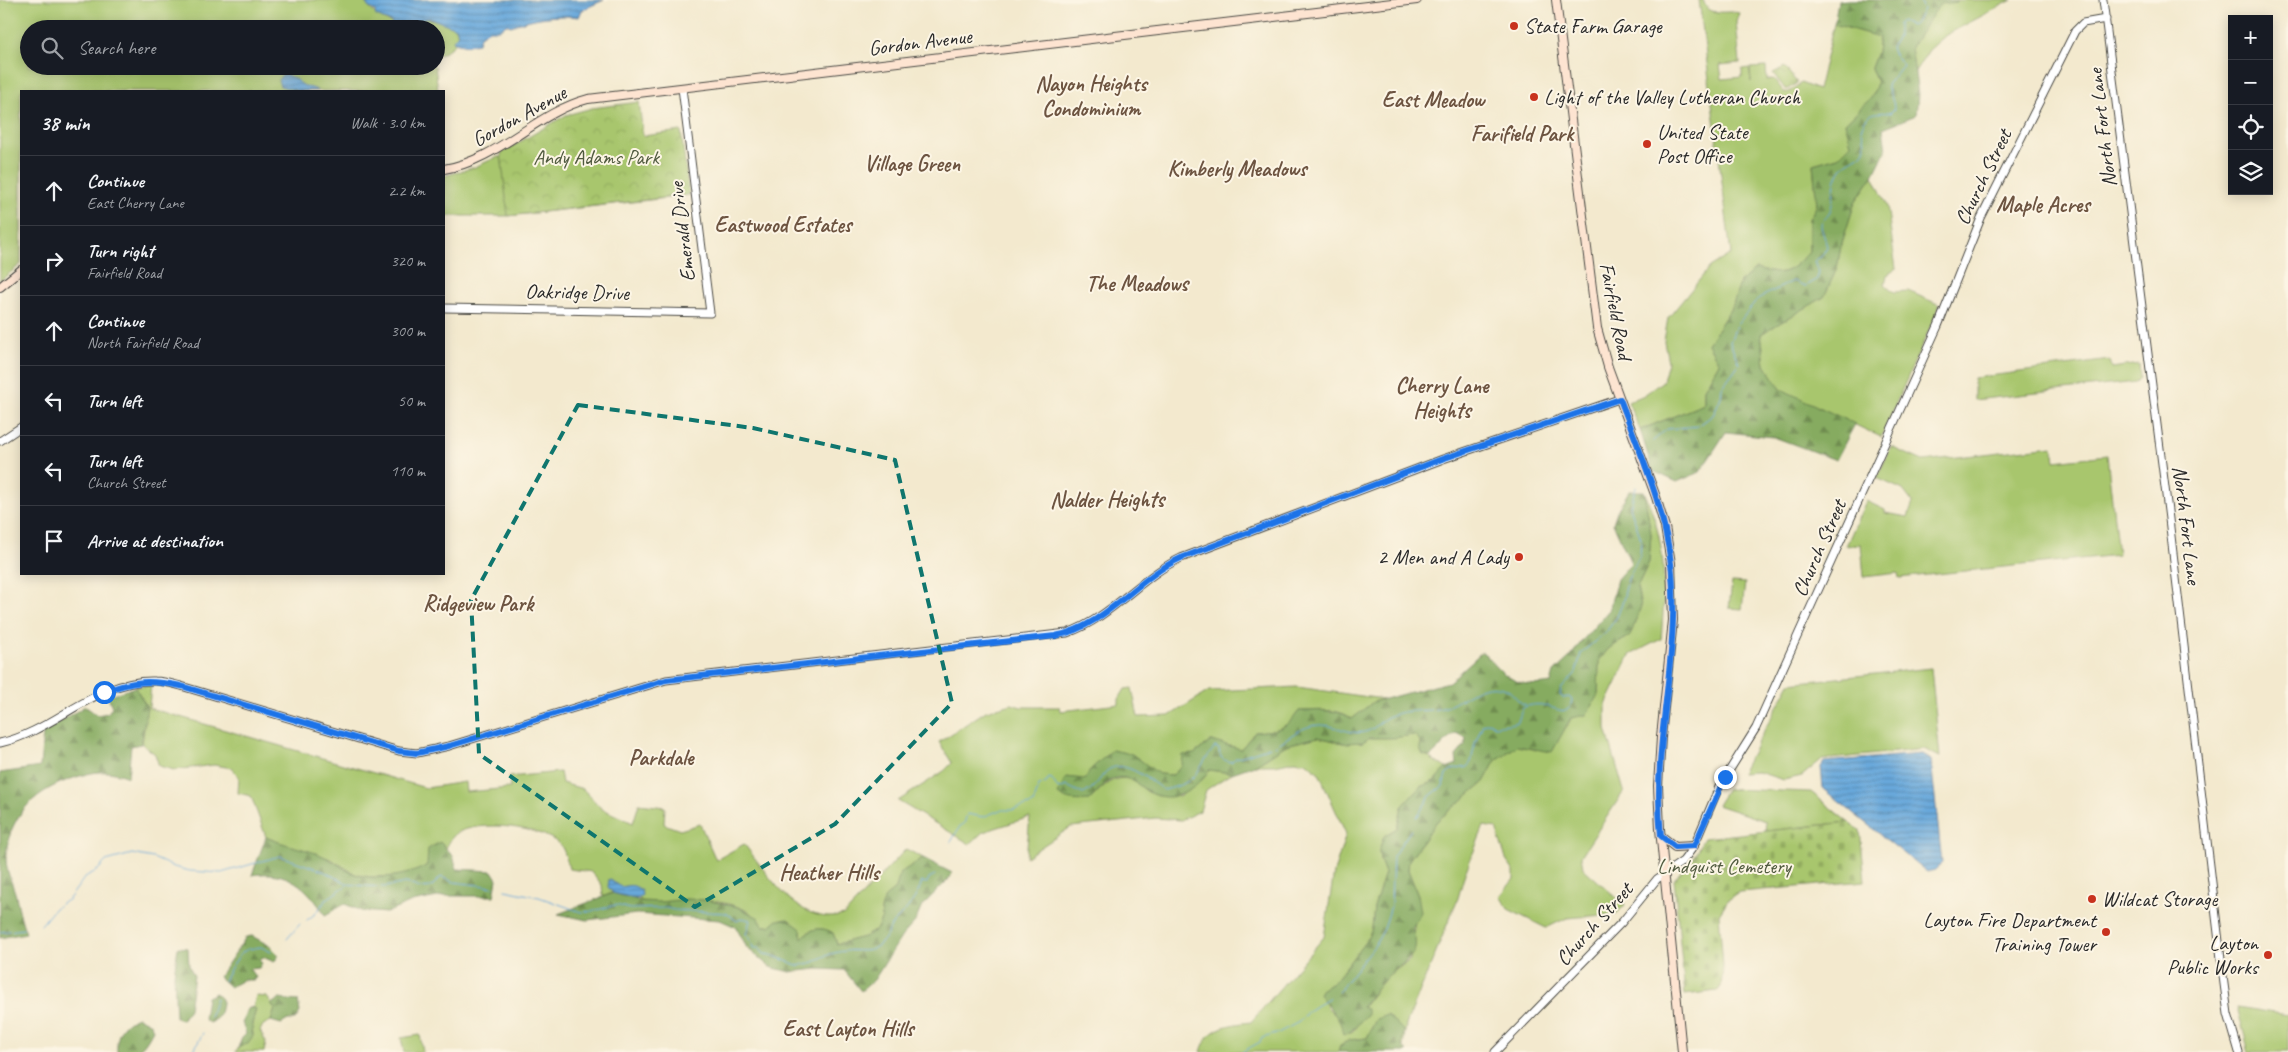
<!DOCTYPE html>
<meta charset="utf-8">
<style>
:root{--surface:#171b24;--page:#20242c;--text:#f1f3f6;--muted:#9ea1a6;--line:#363941}
body{margin:0;font-family:Caveat,sans-serif;background:var(--page);color:var(--text)}
.controls{position:absolute;right:15px;top:15px;display:grid;overflow:hidden;border-radius:0px;box-shadow:0 2px 12px #0003}
.controls button{width:45px;height:45px;display:grid;place-items:center;padding:0;border:0;border-bottom:1px solid var(--line);background:var(--surface);color:var(--text);font:25px sans-serif}
.stop{position:absolute;width:15px;height:15px;margin:-11px;border:4px solid #1a73e8;border-radius:50%;background:#fff}
.stop.end{background:#1a73e8;border-color:#fff;box-shadow:0 1px 5px #0008}
.list{margin:0;padding:0;list-style:none}
h2{display:flex;justify-content:space-between;align-items:center;height:65px;margin:0;padding:0 20px;font-size:21px}
h2 small{font-size:16px;font-weight:400;color:var(--muted)}
.list li{display:grid;grid-template-columns:32px 1fr auto;gap:15px;align-items:center;box-sizing:border-box;height:70px;padding:0 20px;border-top:1px solid var(--line)}
.list b{display:block;font-size:19px;white-space:nowrap}
.list p{margin:0;font-size:16px;white-space:nowrap;color:var(--muted)}
.list em{font-size:16px;font-style:normal;color:var(--muted)}
.icon{flex:none;width:28px;height:28px;fill:none;stroke:currentColor;stroke-width:2;stroke-linecap:round;stroke-linejoin:round}
.map{position:relative;flex:none;width:2288px;height:1052px;overflow:hidden}
.search{position:absolute;background:var(--surface);box-shadow:0 2px 12px #0003;left:20px;top:20px;width:425px;height:55px;display:flex;align-items:center;gap:12px;box-sizing:border-box;padding:0 18px;border-radius:28px;color:var(--muted);font-size:19px}
.panel{position:absolute;background:var(--surface);box-shadow:0 2px 12px #0003;left:20px;top:90px;width:425px;height:485px;border-radius:0px}
.map>svg:first-child{display:block}
.green{fill:#a8c66d;stroke:#6a784c}
.forest{fill:url(#forest-firs);stroke:#586b46}
.cemetery{fill:url(#cemetery-stones);stroke:#6a784c}
.park{fill:url(#park-crowns);stroke:#6a784c}
.water{fill:url(#water-rules);stroke:#4a6a83}
.lines{fill:none;stroke-linecap:round;stroke-linejoin:round}
.stream{stroke:#68a8db;stroke-width:1}
.tertiary-casing{stroke:#494843;stroke-width:9}
.secondary-casing{stroke:#494843;stroke-width:10}
.tertiary{stroke:#fff;stroke-width:7}
.secondary{stroke:#fde4d1;stroke-width:8}
.route{stroke:#1a73e8;stroke-width:6}
.marked{fill:none;stroke:#0f766e;stroke-width:4;stroke-dasharray:10 6;stroke-linejoin:round}
.poi-dot{fill:#c8321e;stroke:#fcf5e5;stroke-width:2}
.labels{text-anchor:middle;stroke-width:4;stroke-linejoin:round;paint-order:stroke}
.poi-label{font-size:21px;fill:#2b2b2b;stroke:#fcf5e5;text-anchor:start}
.street-label{font-size:21px;fill:#2b2b2b;stroke:#fcf5e5}
.park-label{font-size:21px;fill:#505a3f;stroke:#fcf5e5}
.neighbourhood-label{font-size:22px;font-weight:bold;fill:#6d5441;stroke:#fcf5e5}
</style>
<div class="map">
<svg width="2288" height="1052" viewBox="0 0 2288 1052">
<defs>
<pattern id="forest-firs" width="22" height="20" patternUnits="userSpaceOnUse" patternTransform="scale(1.25)"><rect width="22" height="20" fill="#86ab60"/><path d="M5 1l3.5 6h-7zM16 11l3.5 6h-7z" fill="#6e8b4f"/></pattern>
<pattern id="cemetery-stones" width="16" height="16" patternUnits="userSpaceOnUse" patternTransform="scale(1.25)"><rect width="16" height="16" fill="#a8c66d"/><path d="M2 7V4a2 2 0 0 1 4 0v3zM10 15v-3a2 2 0 0 1 4 0v3z" fill="#91aa5f"/></pattern>
<pattern id="park-crowns" width="20" height="18" patternUnits="userSpaceOnUse" patternTransform="scale(1.25)"><rect width="20" height="18" fill="#a8c66d"/><path d="M2 6a3 3 0 1 1 6 0M12 15a3 3 0 1 1 6 0" fill="none" stroke="#91aa5f"/></pattern>
<pattern id="water-rules" width="6" height="5" patternUnits="userSpaceOnUse" patternTransform="scale(1.25)"><rect width="6" height="5" fill="#68a8db"/><path d="M0 2.5h6" fill="none" stroke="#5689b2"/></pattern>
</defs>
<rect width="100%" height="100%" fill="#fcf5e5"/>
<filter id="ink" filterUnits="userSpaceOnUse"><feTurbulence type="fractalNoise" baseFrequency=".02" numOctaves="2"/><feDisplacementMap in="SourceGraphic" scale="10" xChannelSelector="R" yChannelSelector="G"/><feConvolveMatrix kernelMatrix="1 2 1 2 8 2 1 2 1" color-interpolation-filters="sRGB"/></filter>
<filter id="wash" filterUnits="userSpaceOnUse"><feTurbulence type="fractalNoise" baseFrequency=".0096" numOctaves="4" result="noise"/><feDisplacementMap in="SourceGraphic" scale="20" xChannelSelector="R" yChannelSelector="G"/><feGaussianBlur stdDeviation="1.12" result="paint"/><feColorMatrix in="noise" values="0 0 0 0 0 0 0 0 0 0 0 0 0 0 0 0 0 1.4 0 .05"/><feComposite in="paint" operator="in"/></filter>
<g filter="url(#wash)">
<rect width="100%" height="100%" fill="#f3e9ce"/>
<g class="green">
<path d="M0,0H365C368,10 381,20 391,22L394,29H29V66H435L438,91H21V264L0,281Z"/>
<path d="M1699,0H1703C1709,19 1726,9 1739,13L1736,22L1740,63L1720,65L1722,79L1742,77V69L1749,68L1751,82L1750,68L1766,67L1767,80L1774,79L1784,92H1789L1801,83L1818,90L1834,24L1879,37L1877,52L1871,68L1877,83L1872,97L1846,123L1851,144L1838,157L1813,164L1817,205L1809,219V251C1791,272 1784,277 1756,269L1740,282L1733,305L1708,344L1719,363L1704,389V404L1640,430L1628,402L1644,395L1663,381L1668,362L1664,341L1668,318L1710,267L1731,254Z"/>
<path d="M1957,0H2012L1946,35L1929,50L1914,74L1911,47L1940,3L1957,2Z"/>
<path d="M424,18L442,21L456,28L458,35L454,42L456,43L442,54L436,55L438,39L436,29H417L415,26L419,20Z"/>
<path d="M497,157H502L503,173L676,197L508,216H444V176L475,167Z"/>
<path d="M1873,176L1887,205L1896,269L1887,275L1885,284L1894,292L1908,291L1940,305L1881,437L1781,390L1765,364L1761,334L1824,297L1837,268L1841,246L1855,202Z"/>
<path d="M2110,360L2112,368L2139,364L2140,378L2136,382L1974,400V378Z"/>
<path d="M2053,446L2055,461L2107,455L2118,555L1899,578L1898,573L1864,577L1861,544L1846,546L1866,501L1885,510V513L1908,517L1913,503L1903,490L1877,478L1891,447L1923,461Z"/>
<path d="M1644,491C1667,544 1666,583 1661,639L1630,655L1606,705V729L1624,791L1581,856L1583,868L1625,905L1616,914L1567,918L1546,928L1508,909L1500,896L1514,879V872L1506,859L1496,828L1484,826L1465,873L1458,898L1406,1025L1403,1047L1372,1027L1367,1038L1350,1040L1340,1045L1338,1052H1201C1208,1026 1228,1025 1251,1022L1324,937L1334,872L1346,834L1319,773L1306,762L1294,761L1275,765H1255L1286,745L1318,737L1343,743L1362,742L1369,738L1414,735L1420,741C1420,756 1434,760 1446,768L1434,781L1420,787L1402,807L1397,828L1384,836L1379,850L1380,860L1385,873L1374,907L1372,929L1365,942L1342,972L1334,982L1321,990L1327,1007L1341,1021L1344,1035L1353,1031L1360,1021L1367,1015L1362,1008L1387,976L1410,960L1418,895L1408,870L1409,860L1437,821L1484,782L1496,760L1517,746L1536,750L1566,729L1571,718L1598,695L1599,661L1608,649L1630,636L1641,606L1637,587L1649,562L1651,534Z"/>
<path d="M1732,582L1745,583L1742,609L1729,608Z"/>
<path d="M1931,668L1940,757L1924,749L1821,760L1802,776L1784,780L1758,772L1741,773L1790,683Z"/>
<path d="M151,685L149,708L426,788L465,782L466,792L510,788L509,777L560,772L562,783L583,789L602,809L633,823L639,804L665,807L664,824L680,830L700,824L716,860L744,844C768,874 799,928 844,915L906,849L923,858L900,873L896,888L885,897L881,910L882,918L876,930L864,937L837,944L833,933C822,926 811,928 802,938L777,920L770,926H763C751,903 709,899 686,900C676,900 648,906 640,900C638,898 630,890 625,886L603,897L602,885L592,872L569,869C567,862 565,849 559,844C540,826 479,820 457,833C452,836 449,843 446,848L440,842L427,865L420,870L403,876L370,877L355,874L331,859L285,845L266,837L251,796L238,793L239,777L232,768L214,765L174,770L159,766L155,754L142,744L147,707L135,687Z"/>
<path d="M1297,687L1383,699L1373,702L1352,719C1339,707 1316,711 1299,711C1285,730 1278,730 1255,732L1241,749L1211,741L1194,754L1173,775L1091,769L1085,779L1090,800C1102,787 1116,771 1136,782C1140,785 1144,790 1148,792C1157,796 1170,795 1179,797L1204,778L1209,770L1232,773L1206,790L1200,811L1181,820L1156,818L1071,827L1026,857L1030,817L983,832L970,844L898,801L944,771L952,763L939,742L986,711L1012,704L1021,707H1060L1061,711L1119,704V699L1125,689L1132,688L1138,717L1169,716L1209,691Z"/>
<path d="M1727,789L1811,792L1848,822L1766,831L1765,821L1717,805Z"/>
<path d="M256,996L267,997L275,1009L271,1021L263,1025L260,1031L266,1042L264,1052H235C239,1045 248,1043 253,1036L252,1024L256,1009L253,1007Z"/>
<path d="M2237,1007L2288,1015V1052H2249Z"/>
<path d="M420,1035L423,1052H404L401,1038Z"/>
</g>
<g class="forest">
<path d="M1849,0H1957V2L1940,4L1911,47L1918,94L1916,115L1883,128L1886,150L1873,176L1855,202L1841,246L1837,268L1824,297L1761,334L1765,364L1781,389L1855,424L1836,460L1774,437L1726,432L1700,472L1677,482L1653,471L1640,430L1704,404V389L1719,363L1708,344L1733,305L1740,282L1756,269C1784,277 1791,272 1809,251V219L1817,205L1813,164L1838,157L1851,144L1845,123L1872,97L1877,83L1871,68L1877,52L1879,37L1834,24L1838,1Z"/>
<path d="M1629,491H1644L1651,534L1649,562L1637,587L1641,606L1630,636L1608,649L1599,661L1598,695L1586,715L1571,718L1552,752L1517,746L1496,760L1484,782L1437,821L1409,860L1408,870L1418,895L1421,912L1412,928C1424,958 1402,961 1387,977C1378,986 1370,997 1362,1007L1367,1009V1015C1358,1022 1355,1031 1344,1035C1340,1016 1330,1010 1319,994L1321,990L1334,982L1342,972L1365,942L1372,929L1374,907L1385,873L1380,860L1379,850L1384,836L1397,828L1402,807L1408,800L1420,787L1434,781L1446,768L1457,764L1456,756L1465,745L1466,738L1457,733C1446,739 1440,749 1430,757L1423,755L1420,749V741L1414,735L1393,738H1369L1363,742L1343,743L1318,737L1286,745L1255,765L1232,773L1209,770C1196,791 1171,806 1147,791C1138,785 1129,775 1116,778C1105,781 1097,792 1090,800C1078,801 1068,802 1058,794L1066,777L1085,779L1091,769L1112,750L1132,754L1159,774L1173,775L1182,765L1183,755L1194,754L1211,741L1241,749L1255,732C1278,730 1285,730 1299,711C1317,711 1338,708 1352,719L1373,702L1449,682L1482,652C1488,656 1491,661 1496,666C1513,684 1528,687 1551,683L1554,672L1570,657L1582,641L1609,610L1617,579L1631,563L1613,523L1617,511Z"/>
<path d="M135,687L147,707L141,744L131,746L128,777C105,768 91,772 68,780C32,793 7,819 6,859C6,871 13,885 16,896C19,909 21,921 26,933L0,938V773L40,767L43,733L85,706L97,715L108,713L112,707L108,696Z"/>
<path d="M266,837C284,845 303,848 321,855C334,860 343,869 355,874C374,881 411,876 427,865L428,849L440,842L453,856L457,869L492,871L497,879L494,896H443L412,902L386,913L361,911L345,904L325,915C307,887 288,869 252,875Z"/>
<path d="M923,858L952,873L950,878L922,906L915,922L902,936L874,980L861,991L844,970L817,969L790,972L770,967L747,948L736,927L720,920L637,914L587,920L558,914L613,893L641,901L660,902L687,899L706,900L738,907L759,918L763,926H770L777,920L788,919L801,929L802,938C811,928 822,926 833,933L837,944L864,937L876,930L882,918L881,910L885,897L896,888L900,873Z"/>
<path d="M252,936L270,946L279,955L274,962L263,957L259,960L262,963L259,968L249,969L256,977L254,980H243L230,987L219,977L246,937Z"/>
<path d="M178,947L188,948L189,966L194,976L189,1009L182,1020L176,1018L174,974Z"/>
<path d="M216,993L222,999C222,1009 220,1019 209,1023L204,1019L207,997Z"/>
<path d="M279,999L298,1001L300,1012L295,1020H288L281,1024L271,1021L275,1009L271,1004Z"/>
<path d="M253,1007L256,1009L252,1024L253,1036L248,1043L238,1048L241,1039L246,1034L242,1022L247,1009Z"/>
<path d="M1387,1015L1404,1031L1401,1044L1407,1052H1338L1340,1045L1350,1040L1367,1038L1376,1019Z"/>
<path d="M138,1017L151,1024L153,1030C142,1050 140,1052 117,1052C116,1035 121,1023 138,1017Z"/>
</g>
<path class="cemetery" d="M1848,822L1860,830L1865,881L1740,892L1728,900L1719,914L1723,966L1721,988L1717,991L1685,995L1674,879L1691,861L1704,838Z"/>
<g class="park">
<path d="M1785,67L1797,83L1788,89H1785L1773,73Z"/>
<path d="M639,102L643,136L681,131L689,195L508,216L501,153L566,115L592,108Z"/>
</g>
<g class="water">
<path d="M365,0H604L582,10L579,17C556,14 531,18 511,26L506,24L499,30H489L480,36L478,43L467,45L454,42L453,40L458,34L456,28L430,18L419,20L414,29H394L391,22L376,16L375,11L368,7Z"/>
<path d="M282,75C293,75 295,80 303,85C308,88 313,87 318,91H299L280,86L278,80Z"/>
<path d="M1922,754L1931,760L1942,863L1935,870L1927,872L1823,789L1821,767L1824,762Z"/>
<path d="M609,879L621,887C630,885 633,884 641,890L642,895L637,899L613,893L608,887Z"/>
</g>
<g class="lines">
<g class="stream">
<path d="M1653,441L1667,429L1698,426L1713,415L1721,397L1722,387L1739,364L1730,342L1736,326L1759,298L1793,281L1805,286L1817,279L1819,272L1815,260L1821,257L1827,247C1826,239 1821,231 1821,224C1822,219 1826,219 1828,215C1835,204 1832,186 1838,174C1848,152 1875,163 1861,129C1867,112 1874,112 1890,113L1894,109C1894,100 1889,94 1887,85L1903,65L1893,53L1891,47L1898,37V23L1902,21L1911,26L1916,23L1923,9L1919,0"/>
<path d="M1526,706C1532,705 1537,704 1543,705C1554,707 1570,719 1572,700L1569,697L1563,698L1560,695L1561,689L1576,673L1581,653L1606,632L1617,617L1622,604L1628,579L1640,555L1641,539L1630,507L1636,487"/>
<path d="M1275,746C1288,738 1303,725 1319,725C1335,724 1352,737 1368,731C1376,728 1382,719 1390,716C1407,708 1428,713 1446,707C1464,700 1477,684 1498,687C1513,688 1515,701 1525,705"/>
<path d="M1417,817L1430,796L1443,786L1446,774L1451,770L1467,767L1471,762L1475,743L1483,724L1489,722L1495,726C1503,724 1510,725 1518,722L1522,709L1526,706"/>
<path d="M951,842L960,826L964,824L967,814L983,817L1000,810H1012L1033,804L1039,786L1046,783L1049,778L1052,779L1058,789L1067,786L1083,794C1092,790 1097,783 1103,775C1120,753 1148,780 1164,790C1201,781 1194,772 1215,747L1219,749C1220,758 1222,760 1231,762L1236,758L1270,747"/>
<path d="M505,890L539,897L581,912L593,911L616,905L630,909L666,908L674,910L726,913L737,921L742,918L750,920L746,935L751,940L753,948H759L764,954L771,955L799,966C804,963 809,964 814,962C823,956 834,952 846,951C857,949 866,954 876,947C889,939 888,927 896,920C907,910 918,896 922,882L927,883L929,878L935,875"/>
<path d="M307,920L315,914L327,899L347,885"/>
<path d="M41,925L55,908L69,899L85,877L98,870L106,861L132,854L153,858L174,867L190,871L221,873L280,856L323,871L348,884L365,886L385,887L406,883L420,888L431,887L441,877L454,882L494,887"/>
<path d="M0,932L24,929"/>
<path d="M287,939L300,924"/>
<path d="M224,981L232,966L241,953L248,949L261,947L271,952"/>
<path d="M1338,992L1375,945L1384,929L1391,906L1393,856L1411,830"/>
<path d="M210,1017L216,998"/>
<path d="M193,1052L203,1033"/>
<path d="M1242,1052L1260,1042L1262,1038L1276,1034L1299,1022L1308,1011L1330,997"/>
</g>
</g>
</g>
<g filter="url(#ink)">
<g class="lines">
<defs>
<g id="tertiary">
<path d="M2103,0L2169,519L2224,984L2228,1014L2239,1052"/>
<path d="M444,308L710,313L682,88"/>
<path d="M0,441L21,427"/>
<path d="M0,743C55,731 96,679 155,681C164,681 173,684 181,686L399,751L417,753L449,746L666,680L1067,633C1111,618 1139,578 1181,558L1443,459L1619,399"/>
<path d="M1495,1052L1622,922L1657,879L1683,861L1694,846L1719,787L1756,728L1793,646L1938,326L1981,218L2075,31L2083,23L2106,19"/>
</g>
<g id="secondary">
<path d="M1556,0L1597,328L1608,367L1656,497L1665,527L1671,563L1673,620L1661,737L1658,786L1660,829L1682,1052"/>
<path d="M444,169C499,160 535,113 588,99L1417,0"/>
<path d="M0,287L21,270"/>
<path d="M1661,836L1675,847L1694,846"/>
</g>
</defs>
<use href="#tertiary" class="tertiary-casing"/>
<use href="#secondary" class="secondary-casing"/>
<use href="#tertiary" class="tertiary"/>
<use href="#secondary" class="secondary"/>
</g>
</g>
<g class="lines" filter="url(#ink)">
<path class="route" d="M104,692C133,680 151,680 181,686L399,751L417,753L449,746L666,680L1055,636C1107,626 1135,579 1181,558L1442,459L1620,399C1643,460 1671,522 1673,589C1676,671 1652,752 1661,836L1675,847L1694,846L1725,777"/>
</g>
<path class="marked" d="M578,405L753,428L895,460L952,703L835,824L695,907L479,754L471,600Z"/>
<g class="poi-dot">
<circle cx="1514" cy="26" r="5"/>
<circle cx="1534" cy="97" r="5"/>
<circle cx="1647" cy="144" r="5"/>
<circle cx="1519" cy="557" r="5"/>
<circle cx="2092" cy="899" r="5"/>
<circle cx="2106" cy="932" r="5"/>
<circle cx="2268" cy="955" r="5"/>
</g>
<g class="labels">
<g class="poi-label">
<text x="1524" y="33">State Farm Garage</text>
<text x="1544" y="104">Light of the Valley Lutheran Church</text>
<text x="1657" y="139">United State<tspan x="1657" dy="24">Post Office</tspan></text>
<text x="1509" y="564" text-anchor="end">2 Men and A Lady</text>
<text x="2102" y="906">Wildcat Storage</text>
<text x="2096" y="927" text-anchor="end">Layton Fire Department<tspan x="2096" dy="24">Training Tower</tspan></text>
<text x="2258" y="950" text-anchor="end">Layton<tspan x="2258" dy="24">Public Works</tspan></text>
</g>
<g class="street-label">
<text transform="translate(920 42) rotate(-7)" y="7">Gordon Avenue</text>
<text transform="translate(519 116) rotate(-29)" y="7">Gordon Avenue</text>
<text transform="translate(2102 128) rotate(-97)" y="7">North Fort Lane</text>
<text transform="translate(1983 177) rotate(-64)" y="7">Church Street</text>
<text transform="translate(682 232) rotate(-97)" y="7">Emerald Drive</text>
<text transform="translate(577 292) rotate(1)" y="7">Oakridge Drive</text>
<text transform="translate(1616 311) rotate(79)" y="7">Fairfield Road</text>
<text transform="translate(2187 525) rotate(83)" y="7">North Fort Lane</text>
<text transform="translate(1819 548) rotate(-66)" y="7">Church Street</text>
<text transform="translate(1594 924) rotate(-48)" y="7">Church Street</text>
</g>
<g class="park-label">
<text x="596" y="164">Andy Adams Park</text>
<text x="1724" y="873">Lindquist Cemetery</text>
</g>
<g class="neighbourhood-label">
<text x="1091" y="91">Nayon Heights<tspan x="1091" dy="25">Condominium</tspan></text>
<text x="1433" y="107">East Meadow</text>
<text x="1522" y="141">Farifield Park</text>
<text x="912" y="171">Village Green</text>
<text x="1237" y="176">Kimberly Meadows</text>
<text x="2043" y="212">Maple Acres</text>
<text x="783" y="232">Eastwood Estates</text>
<text x="1137" y="291">The Meadows</text>
<text x="1442" y="393">Cherry Lane<tspan x="1442" dy="25">Heights</tspan></text>
<text x="1107" y="507">Nalder Heights</text>
<text x="478" y="611">Ridgeview Park</text>
<text x="661" y="765">Parkdale</text>
<text x="829" y="880">Heather Hills</text>
<text x="848" y="1036">East Layton Hills</text>
</g>
</g>
</svg>
<div class="controls">
<button>+</button>
<button>−</button>
<button><svg class="icon" aria-label="locate" viewBox="0 0 24 24"><circle cx="12" cy="12" r="6"/><path d="M12 2v4M12 18v4M2 12h4M18 12h4"/></svg></button>
<button><svg class="icon" aria-label="layers" viewBox="0 0 24 24"><path d="M12 4l9 5-9 5-9-5zM3 14l9 5 9-5"/></svg></button>
</div>
<div class="stop" style="left:104px;top:692px"></div>
<div class="stop end" style="left:1725px;top:777px"></div>
<div class="search"><svg class="icon" aria-label="search" viewBox="0 0 24 24"><circle cx="10" cy="10" r="6"/><path d="M15 15l6 6"/></svg>Search here</div>
<section class="panel">
<h2>38 min<small>Walk · 3.0 km</small></h2>
<ul class="list">
<li><svg class="icon" aria-label="ahead" viewBox="0 0 24 24"><path d="M12 20V5M6 11l6-6 6 6"/></svg><div><b>Continue</b><p>East Cherry Lane</p></div><em>2.2 km</em></li>
<li><svg class="icon" aria-label="right" viewBox="0 0 24 24"><path d="M7 20v-9h11M14 6l5 5-5 5"/></svg><div><b>Turn right</b><p>Fairfield Road</p></div><em>320 m</em></li>
<li><svg class="icon" aria-label="ahead" viewBox="0 0 24 24"><path d="M12 20V5M6 11l6-6 6 6"/></svg><div><b>Continue</b><p>North Fairfield Road</p></div><em>300 m</em></li>
<li><svg class="icon" aria-label="left" viewBox="0 0 24 24"><path d="M17 20v-9H6M10 6l-5 5 5 5"/></svg><div><b>Turn left</b></div><em>50 m</em></li>
<li><svg class="icon" aria-label="left" viewBox="0 0 24 24"><path d="M17 20v-9H6M10 6l-5 5 5 5"/></svg><div><b>Turn left</b><p>Church Street</p></div><em>110 m</em></li>
<li><svg class="icon" aria-label="arrive" viewBox="0 0 24 24"><path d="M6 21V4h12l-3 4 3 4H6"/></svg><div><b>Arrive at destination</b></div></li>
</ul>
</section>
</div>
